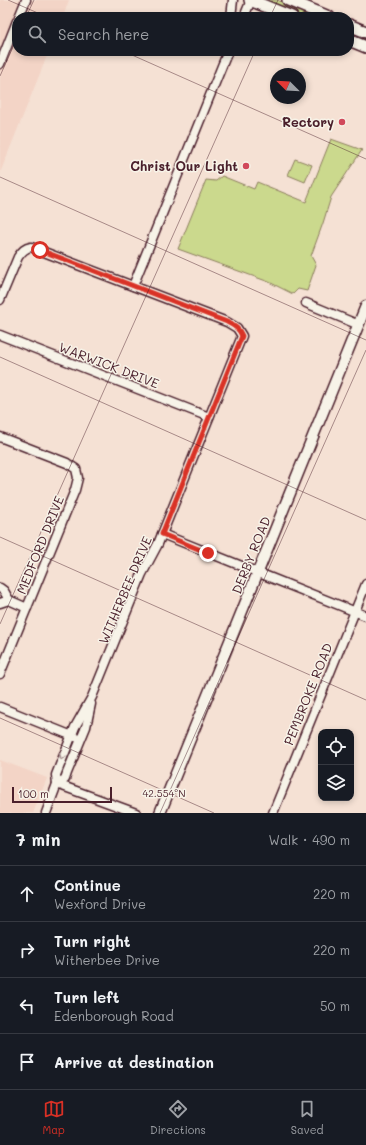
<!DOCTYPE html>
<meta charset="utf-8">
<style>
:root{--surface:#171b24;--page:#242831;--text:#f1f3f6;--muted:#9ea1a6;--line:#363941;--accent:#d93025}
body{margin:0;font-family:Mali,sans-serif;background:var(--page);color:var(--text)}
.controls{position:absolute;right:12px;bottom:12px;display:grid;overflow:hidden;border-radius:8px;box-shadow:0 2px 6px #0003}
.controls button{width:36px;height:36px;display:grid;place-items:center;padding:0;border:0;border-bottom:1px solid var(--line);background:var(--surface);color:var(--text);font:20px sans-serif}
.compass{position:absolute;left:270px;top:68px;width:36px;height:36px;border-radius:50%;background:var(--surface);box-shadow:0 2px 6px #0003;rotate:294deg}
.scale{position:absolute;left:12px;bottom:10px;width:100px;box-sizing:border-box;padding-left:4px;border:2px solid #4a1f2b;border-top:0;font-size:11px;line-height:14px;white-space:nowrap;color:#4a1f2b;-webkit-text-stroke:3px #f7f3e8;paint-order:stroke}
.stop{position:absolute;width:12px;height:12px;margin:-9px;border:3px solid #d93025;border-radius:50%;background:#fff}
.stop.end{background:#d93025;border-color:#fff;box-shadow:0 1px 4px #0008}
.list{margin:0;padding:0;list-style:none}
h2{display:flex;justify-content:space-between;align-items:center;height:52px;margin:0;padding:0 16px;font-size:17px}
h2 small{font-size:13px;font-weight:400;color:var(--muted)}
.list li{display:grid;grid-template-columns:26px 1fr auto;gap:12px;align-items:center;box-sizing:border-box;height:56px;padding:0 16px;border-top:1px solid var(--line)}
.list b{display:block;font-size:15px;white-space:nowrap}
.list p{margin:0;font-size:13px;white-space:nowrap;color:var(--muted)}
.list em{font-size:13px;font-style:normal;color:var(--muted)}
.icon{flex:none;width:22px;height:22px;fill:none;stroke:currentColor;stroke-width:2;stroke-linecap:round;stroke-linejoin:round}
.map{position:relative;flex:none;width:366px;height:813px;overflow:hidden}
.search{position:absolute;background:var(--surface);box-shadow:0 2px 6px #0003;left:12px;right:12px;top:12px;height:44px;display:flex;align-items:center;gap:10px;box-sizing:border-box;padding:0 14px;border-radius:16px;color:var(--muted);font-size:15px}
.sheet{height:276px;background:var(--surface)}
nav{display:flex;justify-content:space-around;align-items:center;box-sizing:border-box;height:56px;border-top:1px solid var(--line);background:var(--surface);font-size:11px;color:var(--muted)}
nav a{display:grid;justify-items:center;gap:2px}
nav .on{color:var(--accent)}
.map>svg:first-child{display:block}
.built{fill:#f3d4c6}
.green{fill:#cbd98d;stroke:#8a7c5c}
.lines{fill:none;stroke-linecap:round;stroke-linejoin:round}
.minor-casing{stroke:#4a1f2b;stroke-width:11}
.tertiary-casing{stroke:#4a1f2b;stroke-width:13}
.secondary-casing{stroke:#4a1f2b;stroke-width:14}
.minor{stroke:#f7f3e8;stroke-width:8}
.tertiary{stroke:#f7f3e8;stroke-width:10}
.secondary{stroke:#f7f3e8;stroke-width:11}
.oneway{stroke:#a0898a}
.route{stroke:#d93025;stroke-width:5}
.ticks{fill:none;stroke:#4a1f2b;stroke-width:1;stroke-opacity:0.45}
.poi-dot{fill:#d1495b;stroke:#f7f3e8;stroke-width:1.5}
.labels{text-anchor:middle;stroke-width:3;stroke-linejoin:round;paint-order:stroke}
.poi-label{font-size:13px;font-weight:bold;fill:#4a1f2b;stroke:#f7f3e8;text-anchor:end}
.street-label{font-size:13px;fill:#4a1f2b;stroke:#f7f3e8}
.ticks-label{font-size:10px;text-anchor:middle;fill:#4a1f2b;stroke:#f7f3e8;stroke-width:3;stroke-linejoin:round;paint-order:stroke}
</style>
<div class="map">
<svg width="366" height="813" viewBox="0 0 366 813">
<rect width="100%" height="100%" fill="#f5e1d4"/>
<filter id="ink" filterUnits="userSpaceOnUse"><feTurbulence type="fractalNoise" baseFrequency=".025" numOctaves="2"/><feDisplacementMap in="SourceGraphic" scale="8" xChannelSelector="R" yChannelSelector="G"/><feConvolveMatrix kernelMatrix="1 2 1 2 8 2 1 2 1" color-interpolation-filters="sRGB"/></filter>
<g filter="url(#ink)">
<g class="built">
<path d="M0,0H69L63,17H17V51H49L0,173Z"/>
<path d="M0,760L47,778L33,813H0Z"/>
</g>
<g class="green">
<path d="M259,0H277L319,17H301Z"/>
<path d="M331,139L362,150L331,197L323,223L311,256L316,265L307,291L298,289L293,294L269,282L178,249L206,180L216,181L222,176L254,189L257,182L306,202Z"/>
<path d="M295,159L312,165L305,182L288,175Z"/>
</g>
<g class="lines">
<defs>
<g id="minor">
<path d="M19,17L26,0"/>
<path d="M231,17L233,0"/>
<path d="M244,17L251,0"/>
<path d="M0,64L17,21"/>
<path d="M133,286L228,51"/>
<path d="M0,300L18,257C22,251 25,248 31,247L227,322L237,328L242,336L158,544L142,574L92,697L75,727L56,775L57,784"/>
<path d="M306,303L359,325"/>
<path d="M0,335L209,417"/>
<path d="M0,437L67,463L76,469L78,478L75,490L0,674"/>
<path d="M162,534L366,616"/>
<path d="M0,588L4,591L9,600"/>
<path d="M0,603L9,600L27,608"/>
<path d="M0,707L75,737"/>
<path d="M57,784L136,813"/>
<path d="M46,813L57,784L65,779L67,773L86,727L91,704"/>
<path d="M273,813L366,584"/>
</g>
<path id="tertiary" d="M160,813L366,306"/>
<g id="secondary">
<path d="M250,0L292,17"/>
<path d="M288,0L329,17"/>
<path d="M349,25L366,32"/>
<path d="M349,40L366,47"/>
</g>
</defs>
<use href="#minor" class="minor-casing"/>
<use href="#tertiary" class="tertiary-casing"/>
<use href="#secondary" class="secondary-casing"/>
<use href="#minor" class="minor"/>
<use href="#tertiary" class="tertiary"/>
<use href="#secondary" class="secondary"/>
</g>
<defs><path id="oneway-chevron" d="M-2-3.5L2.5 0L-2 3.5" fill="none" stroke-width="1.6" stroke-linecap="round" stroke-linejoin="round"/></defs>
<use class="oneway" href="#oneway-chevron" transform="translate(62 757) rotate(112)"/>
</g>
<g class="lines" filter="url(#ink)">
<path class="route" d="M40,250L227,322C234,326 239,328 242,336L162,534L208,553"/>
</g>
<path class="ticks" d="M8,0L47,17M26,17L34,0M270,17L278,0M123,51L366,159M0,76L17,38M0,177L366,340M0,357L366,520M0,537L366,700M0,624L255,51M0,718L214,813M160,813L366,350"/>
<g class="poi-dot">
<circle cx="342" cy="122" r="4"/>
<circle cx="246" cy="166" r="4"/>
</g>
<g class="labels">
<g class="poi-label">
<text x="334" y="127">Rectory</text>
<text x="238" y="171">Christ Our Light</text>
</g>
<g class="street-label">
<text transform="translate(109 365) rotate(21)" y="5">WARWICK DRIVE</text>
<text transform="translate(40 545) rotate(-68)" y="5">MEDFORD DRIVE</text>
<text transform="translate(251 555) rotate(-68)" y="5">DERBY ROAD</text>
<text transform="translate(125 590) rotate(-67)" y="5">WITHERBEE DRIVE</text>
<text transform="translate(308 694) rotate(-68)" y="5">PEMBROKE ROAD</text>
</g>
</g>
<g class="ticks-label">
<text x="164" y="797">42.554°N</text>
</g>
</svg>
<div class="controls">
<button><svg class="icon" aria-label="locate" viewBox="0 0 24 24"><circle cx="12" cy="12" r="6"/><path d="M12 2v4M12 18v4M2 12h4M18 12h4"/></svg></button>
<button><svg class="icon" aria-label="layers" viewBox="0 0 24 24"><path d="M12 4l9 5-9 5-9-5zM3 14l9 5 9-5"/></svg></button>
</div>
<svg class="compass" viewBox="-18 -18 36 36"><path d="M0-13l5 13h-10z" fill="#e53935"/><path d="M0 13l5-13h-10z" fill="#9ea1a6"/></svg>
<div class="scale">100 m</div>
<div class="stop" style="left:40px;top:250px"></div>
<div class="stop end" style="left:208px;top:553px"></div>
<div class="search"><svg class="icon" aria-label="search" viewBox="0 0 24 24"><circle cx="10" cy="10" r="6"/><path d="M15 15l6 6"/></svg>Search here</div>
</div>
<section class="sheet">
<h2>7 min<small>Walk · 490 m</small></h2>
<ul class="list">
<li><svg class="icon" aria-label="ahead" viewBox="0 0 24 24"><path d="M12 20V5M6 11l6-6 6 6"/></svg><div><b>Continue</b><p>Wexford Drive</p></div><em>220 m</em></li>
<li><svg class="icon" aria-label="right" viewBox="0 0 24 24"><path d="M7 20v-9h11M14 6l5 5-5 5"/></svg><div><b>Turn right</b><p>Witherbee Drive</p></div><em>220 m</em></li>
<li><svg class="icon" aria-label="left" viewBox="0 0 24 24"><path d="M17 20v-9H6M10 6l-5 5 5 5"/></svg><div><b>Turn left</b><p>Edenborough Road</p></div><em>50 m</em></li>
<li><svg class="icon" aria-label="arrive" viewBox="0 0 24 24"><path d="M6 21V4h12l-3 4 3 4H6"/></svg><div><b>Arrive at destination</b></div></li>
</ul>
</section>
<nav>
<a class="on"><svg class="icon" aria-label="map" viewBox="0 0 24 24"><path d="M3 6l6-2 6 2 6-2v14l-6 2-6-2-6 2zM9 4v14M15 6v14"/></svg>Map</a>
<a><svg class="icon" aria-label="directions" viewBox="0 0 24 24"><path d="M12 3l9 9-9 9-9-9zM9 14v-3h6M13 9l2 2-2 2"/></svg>Directions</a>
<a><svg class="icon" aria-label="saved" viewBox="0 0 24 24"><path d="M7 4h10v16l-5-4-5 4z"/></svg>Saved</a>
</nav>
